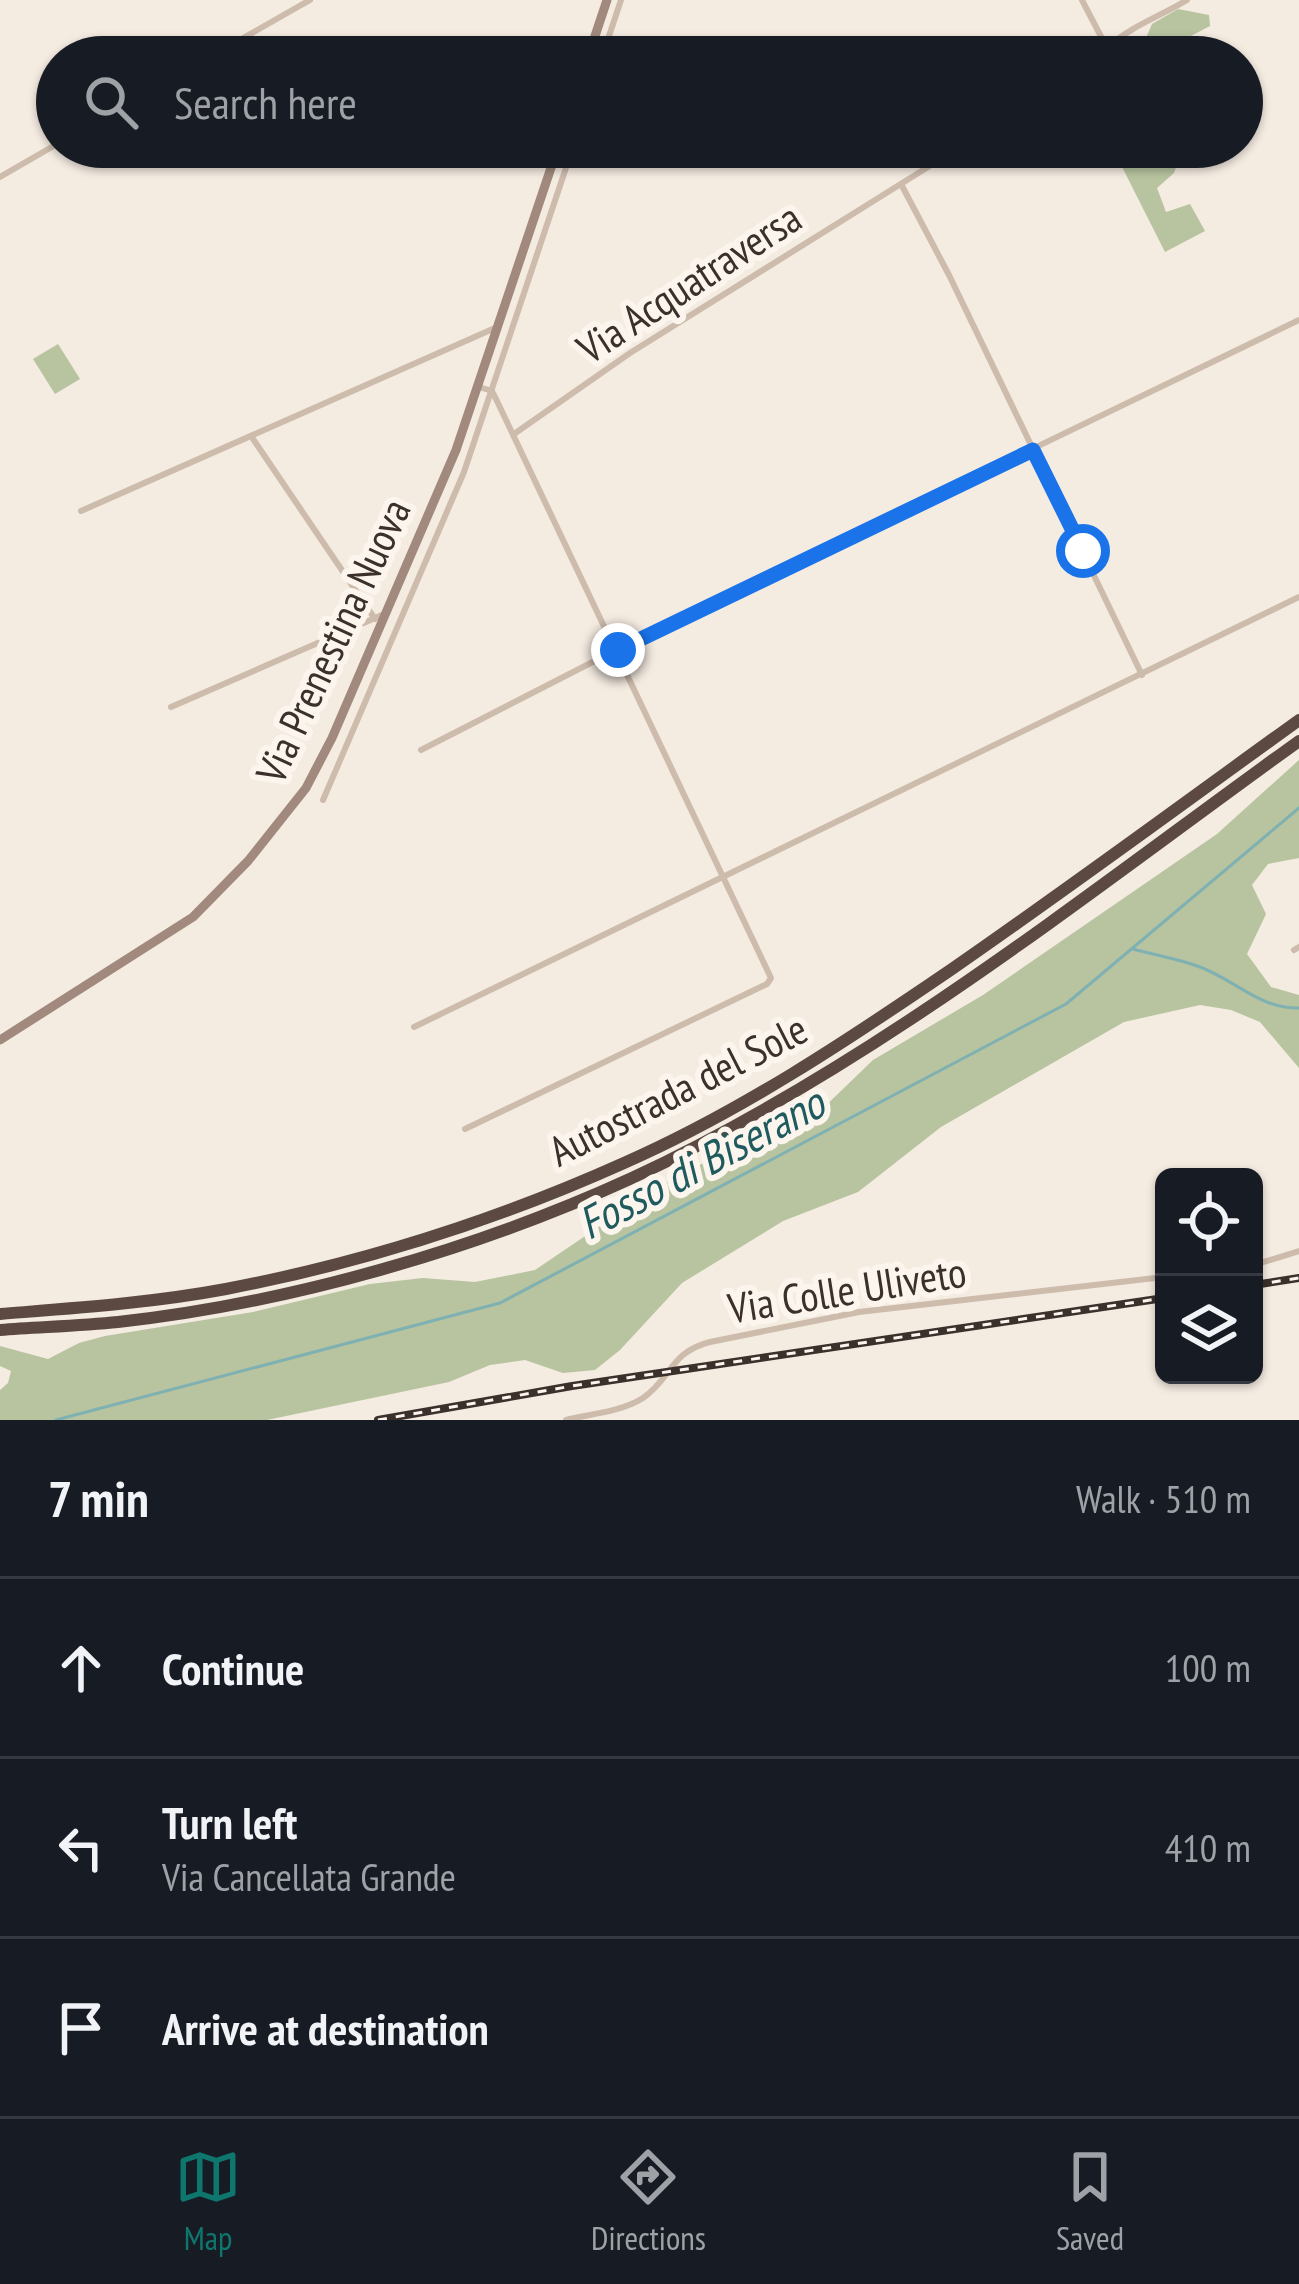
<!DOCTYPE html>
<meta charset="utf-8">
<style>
:root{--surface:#171b24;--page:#242831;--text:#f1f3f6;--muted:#9ea1a6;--line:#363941;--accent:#0f766e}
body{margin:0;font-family:"PT Sans Narrow",sans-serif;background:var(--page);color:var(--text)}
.controls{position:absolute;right:36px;bottom:36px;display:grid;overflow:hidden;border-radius:18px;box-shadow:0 3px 9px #0004}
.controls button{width:108px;height:108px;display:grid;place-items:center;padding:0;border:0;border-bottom:3px solid var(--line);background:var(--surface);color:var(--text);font:60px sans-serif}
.stop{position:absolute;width:36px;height:36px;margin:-27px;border:9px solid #1a73e8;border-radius:50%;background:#fff}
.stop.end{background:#1a73e8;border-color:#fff;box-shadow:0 3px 12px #0008}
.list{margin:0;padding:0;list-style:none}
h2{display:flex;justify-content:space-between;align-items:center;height:156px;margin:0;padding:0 48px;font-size:51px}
h2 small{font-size:39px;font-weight:400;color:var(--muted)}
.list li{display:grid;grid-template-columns:78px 1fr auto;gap:36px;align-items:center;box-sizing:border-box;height:180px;padding:0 48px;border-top:3px solid var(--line)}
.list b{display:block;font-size:45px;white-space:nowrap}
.list p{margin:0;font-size:39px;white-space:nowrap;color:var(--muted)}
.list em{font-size:39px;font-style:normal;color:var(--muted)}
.icon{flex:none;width:66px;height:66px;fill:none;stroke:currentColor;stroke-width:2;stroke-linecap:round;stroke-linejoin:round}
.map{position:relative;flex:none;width:1299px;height:1420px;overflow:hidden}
.search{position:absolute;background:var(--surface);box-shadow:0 3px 9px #0004;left:36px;right:36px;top:36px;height:132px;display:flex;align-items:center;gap:30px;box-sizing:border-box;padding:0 42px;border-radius:66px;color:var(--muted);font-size:45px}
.sheet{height:696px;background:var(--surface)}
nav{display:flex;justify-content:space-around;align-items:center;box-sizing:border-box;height:168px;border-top:3px solid var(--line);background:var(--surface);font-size:33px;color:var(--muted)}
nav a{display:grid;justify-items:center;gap:6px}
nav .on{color:var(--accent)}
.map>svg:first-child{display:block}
.green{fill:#b8c4a0}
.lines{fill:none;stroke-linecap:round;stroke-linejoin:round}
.stream{stroke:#7fb0b2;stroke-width:3}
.minor{stroke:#cdbbac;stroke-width:6}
.secondary{stroke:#a18a7d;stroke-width:9}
.motorway{stroke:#5c4a42;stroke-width:12}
.rail-casing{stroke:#3b302b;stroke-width:8}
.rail{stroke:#fbf5ee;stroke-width:3;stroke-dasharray:9;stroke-linecap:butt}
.route{stroke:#1a73e8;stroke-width:15}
.labels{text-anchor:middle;stroke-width:12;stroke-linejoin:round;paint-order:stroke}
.street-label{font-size:42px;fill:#3b302b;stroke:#fbf5ee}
.water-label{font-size:45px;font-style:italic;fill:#1f5a5e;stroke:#fbf5ee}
</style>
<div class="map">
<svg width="1299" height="1420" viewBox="0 0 1299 1420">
<rect width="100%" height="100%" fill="#f4ebe1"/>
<g class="green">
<path d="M1178,9L1209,15L1210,26L1189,37L1148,43L1146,38L1152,24Z"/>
<path d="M1112,147H1145L1149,154L1179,159L1174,173L1157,188L1166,212L1190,204L1205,231L1165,252Z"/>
<path d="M58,344L80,379L55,394L33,359Z"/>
<path d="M1299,760V858L1268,864L1252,885L1266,914L1247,954L1271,987L1299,995V1068L1260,1022L1231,1010L1200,1005L1124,1022L941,1127L858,1192L783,1221L682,1283L620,1350L595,1370L563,1373L525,1360L490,1365L449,1382L267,1420H0V1390L8,1383L11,1371L0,1366V1346L48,1359L79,1343L105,1336L253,1312L370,1284L423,1278L475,1282L535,1270L662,1184L773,1128L816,1115L873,1060L983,995L1217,834Z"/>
</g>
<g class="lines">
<g class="stream">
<path d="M1133,949C1155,955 1179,959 1200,967C1235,980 1260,1009 1299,1008"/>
<path d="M56,1420L500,1303L1066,1004L1299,808"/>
</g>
<g class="minor">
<path d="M1082,0L1107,48C1131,26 1159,17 1187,0"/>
<path d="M210,57L310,0"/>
<path d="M602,57L621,0"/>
<path d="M1092,57L1107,48"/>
<path d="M0,177L57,144"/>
<path d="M901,184L949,275L1142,675"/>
<path d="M514,434L630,353L960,147"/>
<path d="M251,436L375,619"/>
<path d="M81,511L495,328"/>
<path d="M171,707L382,615"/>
<path d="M421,750L618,649L1299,320"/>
<path d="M323,800L464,472L573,147"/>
<path d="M1294,950L1299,947"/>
<path d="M414,1027L1299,597"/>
<path d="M465,1129L767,984L771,978L497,401L492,391L479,387"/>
<path d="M1254,1265L1299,1251"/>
<path d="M566,1420C590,1414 621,1412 643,1398C672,1378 670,1352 710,1342L859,1312L1164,1277"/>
</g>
<g class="secondary">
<path d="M588,57L607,0"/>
<path d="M0,1040L193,917L248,861L306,788L332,738L456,450L558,147"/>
</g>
<g class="motorway">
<path d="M0,1314C75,1308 151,1303 226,1289C362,1263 497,1220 624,1163C740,1112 848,1040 952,969C1069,888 1184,803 1299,720"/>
<path d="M0,1330C39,1327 79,1326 118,1322C289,1303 475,1250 632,1178C873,1066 1085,895 1299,741"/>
</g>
<defs>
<g id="rail">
<path d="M1254,1285L1299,1278"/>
<path d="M378,1420L572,1386L1164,1298"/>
</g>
</defs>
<use href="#rail" class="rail-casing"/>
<use href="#rail" class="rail"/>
</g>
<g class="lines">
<path class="route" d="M618,650L1033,450L1083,551"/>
</g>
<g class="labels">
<g class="street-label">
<text transform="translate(689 283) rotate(-33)" y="15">Via Acquatraversa</text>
<text transform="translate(333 641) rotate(-65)" y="15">Via Prenestina Nuova</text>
<text transform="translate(678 1090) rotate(-27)" y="15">Autostrada del Sole</text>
<text transform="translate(847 1290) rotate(-9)" y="15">Via Colle Uliveto</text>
</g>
<g class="water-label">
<text transform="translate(701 1163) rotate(-28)" y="16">Fosso di Biserano</text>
</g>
</g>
</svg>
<div class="controls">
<button><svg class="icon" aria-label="locate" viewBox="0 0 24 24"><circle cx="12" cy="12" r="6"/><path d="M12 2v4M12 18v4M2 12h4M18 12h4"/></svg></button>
<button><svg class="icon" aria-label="layers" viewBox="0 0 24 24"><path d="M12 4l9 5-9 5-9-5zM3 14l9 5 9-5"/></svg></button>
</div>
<div class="stop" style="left:1083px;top:551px"></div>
<div class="stop end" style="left:618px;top:650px"></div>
<div class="search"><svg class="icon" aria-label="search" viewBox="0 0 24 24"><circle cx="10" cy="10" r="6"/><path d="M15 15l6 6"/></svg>Search here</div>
</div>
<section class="sheet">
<h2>7 min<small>Walk · 510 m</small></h2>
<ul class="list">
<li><svg class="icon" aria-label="ahead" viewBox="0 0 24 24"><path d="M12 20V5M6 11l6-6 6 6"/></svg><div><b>Continue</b></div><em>100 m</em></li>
<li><svg class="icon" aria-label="left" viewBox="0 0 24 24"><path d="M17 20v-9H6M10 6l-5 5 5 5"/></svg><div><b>Turn left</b><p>Via Cancellata Grande</p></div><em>410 m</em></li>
<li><svg class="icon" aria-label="arrive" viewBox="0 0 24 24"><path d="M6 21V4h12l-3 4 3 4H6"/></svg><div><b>Arrive at destination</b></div></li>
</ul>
</section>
<nav>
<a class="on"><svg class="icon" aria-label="map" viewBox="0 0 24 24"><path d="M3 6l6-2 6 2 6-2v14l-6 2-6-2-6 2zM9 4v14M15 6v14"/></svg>Map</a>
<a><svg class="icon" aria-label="directions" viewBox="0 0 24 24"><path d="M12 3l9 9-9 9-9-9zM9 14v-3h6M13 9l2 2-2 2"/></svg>Directions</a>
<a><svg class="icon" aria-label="saved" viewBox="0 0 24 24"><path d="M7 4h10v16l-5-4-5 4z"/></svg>Saved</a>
</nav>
